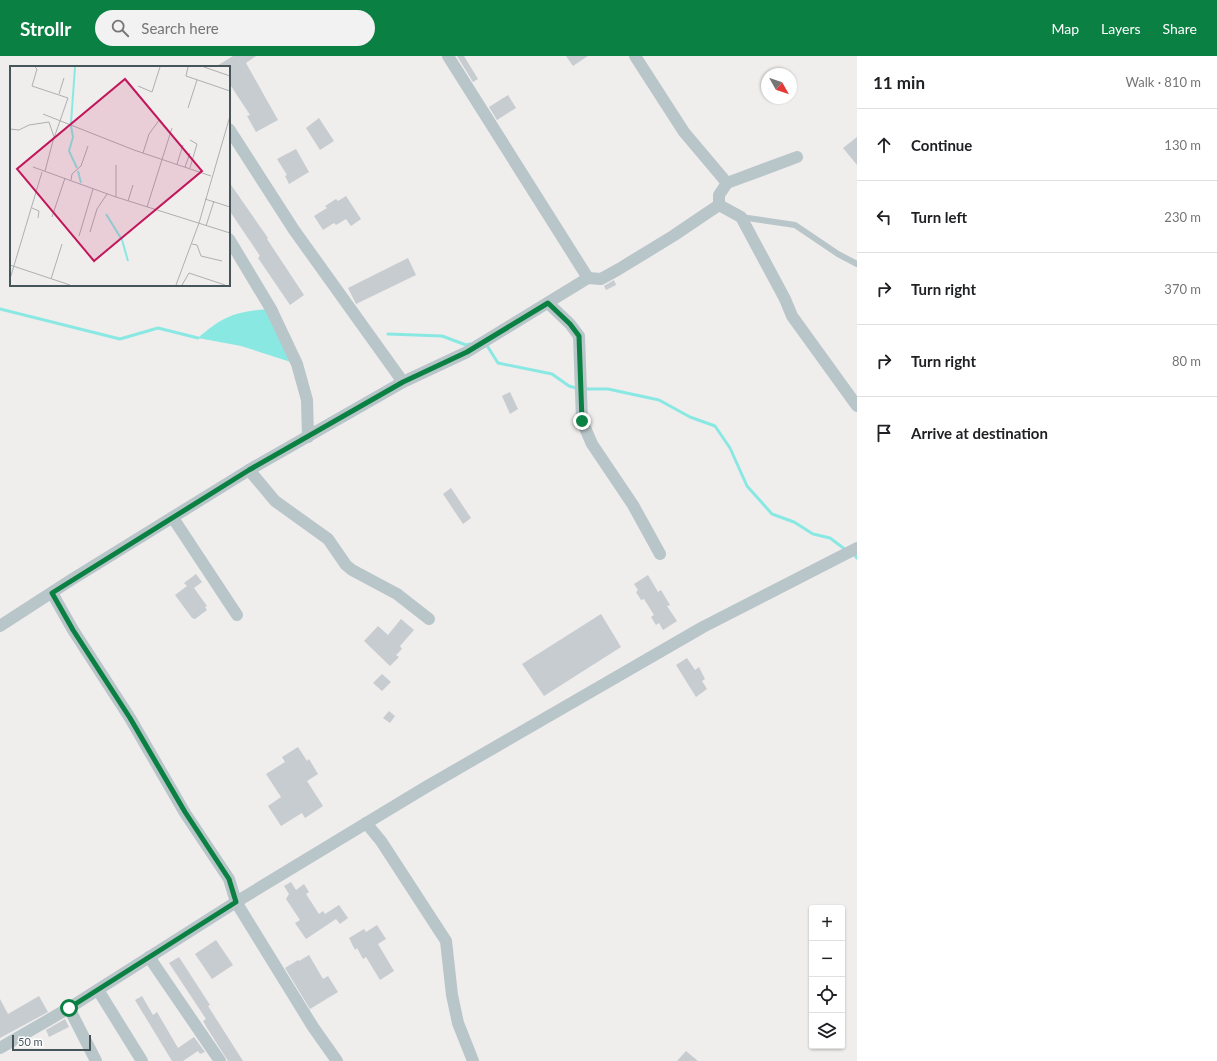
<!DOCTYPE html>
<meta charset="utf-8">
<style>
:root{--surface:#fff;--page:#f2f2f2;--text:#202124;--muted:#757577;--line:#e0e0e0;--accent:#0b8043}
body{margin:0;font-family:Lato,sans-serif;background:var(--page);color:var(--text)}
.controls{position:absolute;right:12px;bottom:12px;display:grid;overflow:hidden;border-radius:4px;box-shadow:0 1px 3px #0004}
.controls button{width:36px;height:36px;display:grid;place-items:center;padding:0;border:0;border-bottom:1px solid var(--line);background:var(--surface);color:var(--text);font:20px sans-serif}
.compass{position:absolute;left:761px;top:12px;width:36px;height:36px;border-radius:50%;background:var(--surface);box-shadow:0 1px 3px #0004;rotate:130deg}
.scale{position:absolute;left:12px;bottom:10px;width:79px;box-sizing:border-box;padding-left:4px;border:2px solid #465559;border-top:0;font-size:11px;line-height:14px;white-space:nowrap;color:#465559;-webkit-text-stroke:3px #fff;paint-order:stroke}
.stop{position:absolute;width:12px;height:12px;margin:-9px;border:3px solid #0b8043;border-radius:50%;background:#fff}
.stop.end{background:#0b8043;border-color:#fff;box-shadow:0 1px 4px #0008}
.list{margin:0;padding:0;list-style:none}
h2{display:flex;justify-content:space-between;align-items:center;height:52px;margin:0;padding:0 16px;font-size:17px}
h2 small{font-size:13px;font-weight:400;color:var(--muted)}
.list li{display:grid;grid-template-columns:26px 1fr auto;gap:12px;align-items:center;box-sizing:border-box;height:72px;padding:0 16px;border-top:1px solid var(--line)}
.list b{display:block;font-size:15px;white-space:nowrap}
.list em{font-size:13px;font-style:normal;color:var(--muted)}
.icon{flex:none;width:22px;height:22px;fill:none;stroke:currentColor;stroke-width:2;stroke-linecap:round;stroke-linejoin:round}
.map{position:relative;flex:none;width:857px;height:1005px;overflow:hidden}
header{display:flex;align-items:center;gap:24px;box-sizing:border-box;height:56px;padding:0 20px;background:var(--accent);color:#fff}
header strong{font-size:19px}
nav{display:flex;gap:22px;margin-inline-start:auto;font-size:14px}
.search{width:280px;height:36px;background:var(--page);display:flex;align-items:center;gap:10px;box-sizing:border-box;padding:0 14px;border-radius:22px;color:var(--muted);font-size:15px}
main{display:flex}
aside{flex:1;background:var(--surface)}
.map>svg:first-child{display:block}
.water{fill:#8ae8e3}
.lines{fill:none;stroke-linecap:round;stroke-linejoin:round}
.stream{stroke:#8ae8e3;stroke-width:3}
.building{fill:#c7ccd0}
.lane{stroke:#b8c5c9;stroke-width:6}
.street{stroke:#b8c5c9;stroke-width:12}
.route{stroke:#0b8043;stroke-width:5}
.inset-river{fill:none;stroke:#8ae8e3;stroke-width:2}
.inset-road{fill:none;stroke:#acb0b2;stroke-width:1}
.view{fill:#c2185b;fill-opacity:0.15;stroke:#c2185b;stroke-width:2}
.inset-edge{fill:none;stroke:#465559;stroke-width:2}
</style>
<header>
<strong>Strollr</strong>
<div class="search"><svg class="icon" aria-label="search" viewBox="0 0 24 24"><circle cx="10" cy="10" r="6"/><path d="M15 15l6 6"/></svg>Search here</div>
<nav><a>Map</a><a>Layers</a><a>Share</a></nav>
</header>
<main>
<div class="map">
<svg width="857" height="1005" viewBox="0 0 857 1005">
<rect width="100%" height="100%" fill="#f0eded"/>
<path class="water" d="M271,253L297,308L241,290L198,282C224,259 237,255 271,253Z"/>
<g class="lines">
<g class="stream">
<path d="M0,253L120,283L158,272L198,282"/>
<path d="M388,278L442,280L466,289L470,288"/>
<path d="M486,288L498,307L552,318L569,330L576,332"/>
<path d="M584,333H608L659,344L690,361L715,370L730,392L747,430L772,458L794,466L813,478L830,482L846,494"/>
<path d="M853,497L857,502"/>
</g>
</g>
<g class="building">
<path d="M233,0H256L246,7L278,64L256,76L247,60L250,59L229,27V11H215Z"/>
<path d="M457,0H464L478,23L473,26Z"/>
<path d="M566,0H588L573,10Z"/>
<path d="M508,39L516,52L497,64L489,51Z"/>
<path d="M319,62L334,85L320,94L306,72Z"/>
<path d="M857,81V109L843,92Z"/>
<path d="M296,93L309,116L289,128L285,120L287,119L277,103Z"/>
<path d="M229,126L268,182L267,183L304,239L290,249L258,202L260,200L229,154Z"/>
<path d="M346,140L361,163L351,170L346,163L336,169L334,167L323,174L314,160L327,152L325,150L336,143L338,145Z"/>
<path d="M408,202L416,219L356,248L348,232Z"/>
<path d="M614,224L616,229L606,234L604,230Z"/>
<path d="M510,336L518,353L510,358L502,340Z"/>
<path d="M451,432L471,462L463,468L443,438Z"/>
<path d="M196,518L202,526L194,532L207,550L205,551L207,554L195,563L192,562L175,539L187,530L184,527Z"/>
<path d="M648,519L658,536L661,534L670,549L667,550L677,565L663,574L659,567L656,569L651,561L654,559L644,543L641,544L636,536L638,534L634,528Z"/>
<path d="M601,558L621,591L544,640L522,608Z"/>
<path d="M401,563L414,574L400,590L402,593L396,599L399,601L390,610L364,585L378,570L388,579Z"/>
<path d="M687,602L695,614L699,611L705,623L702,625L707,633L696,641L676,609Z"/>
<path d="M382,618L391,626L382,635L373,627Z"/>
<path d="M389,655L395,660L390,667L383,662Z"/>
<path d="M298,691L307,705L309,703L318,718L307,725L323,750L305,762L302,757L281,770L268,750L281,741L266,718L285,706L282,701Z"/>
<path d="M291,826L296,834L304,828L309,836L306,838L319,858L323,855L325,858L339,849L348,862L340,868L336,863L306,883L295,867L300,864L286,843L289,838L284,830Z"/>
<path d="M377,869L386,883L378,888L394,915L380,924L366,901L363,903L357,892L355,894L349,882L364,873L366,876Z"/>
<path d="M216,884L233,909L212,923L195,898Z"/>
<path d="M309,899L323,923L328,920L338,936L310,953L285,912L298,904L299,905Z"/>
<path d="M179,901L210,949L208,950L243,1005H228L207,972L203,965L206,963L169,907Z"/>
<path d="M39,940L48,956L0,982V943L8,958Z"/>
<path d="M142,940L153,959L157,956L178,992L194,981L205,996L200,998L198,995L183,1005H172L135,944Z"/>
<path d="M65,963L69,971L49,981L46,974Z"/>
<path d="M686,995L698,1005H677Z"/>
</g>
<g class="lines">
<path class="lane" d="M741,161L795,169L838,198L857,208"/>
<g class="street">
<path d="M448,0L588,222"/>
<path d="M635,0L684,76L727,127"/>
<path d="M229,73L294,174L403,326"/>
<path d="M719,149L741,161L785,243L792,260L857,350"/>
<path d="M719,149V139L727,127L797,101"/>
<path d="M229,183L271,253L297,308L307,344L308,381"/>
<path d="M548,247L570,268L579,280L582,365L592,388L633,449L660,498"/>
<path d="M249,414L275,445L328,483L346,509L352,514L397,538L429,563"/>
<path d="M173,462L237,559"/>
<path d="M52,537L73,574L130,662L185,757L229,823L236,846L313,971L337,1005"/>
<path d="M0,570L71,524L249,414L403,326L467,296L588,222L601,223L619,213L673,180L719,149"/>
<path d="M366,767L381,785L446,885L452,939L458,967L473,1005"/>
<path d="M149,901L220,1005"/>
<path d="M98,934L142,1005"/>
<path d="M69,952L96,1005"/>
<path d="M0,992L69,952L236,846L426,731L703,571L857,492"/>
</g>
</g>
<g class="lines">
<path class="route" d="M69,952L236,846L229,823L185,756L130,662L73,574L52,537L249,414L403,326L467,296L548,247L570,268L579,280L582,365"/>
</g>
<g transform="translate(10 10)">
<rect width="220" height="220" fill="#f0eded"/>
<path class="inset-river" d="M61,57L65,1M61,60L63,71L59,85L67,102M68,105L71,117M96,148L112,174L118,195"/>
<path class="inset-road" d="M25,1L27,3L22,20L58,32L44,72M178,1L176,10L220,25M194,1L220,10M128,20L142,26L150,1M49,28L54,12M178,42L187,14M33,48L124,84L201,110M0,63L9,64L19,59L39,56L44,71L35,105M133,87L139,68L150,53M167,98L173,79M106,99V131M23,101L106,131L220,167M175,101L180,87M180,102L187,78L180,74M61,114L62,108L71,100L78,80M195,133L220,141M118,135L123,119M137,141L162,62M22,142L29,145L28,152M42,151L55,112M196,160L204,135M80,166L87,143L97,128M69,170L83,123M182,178L187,179L191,190L212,195M0,199L60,219M0,213L32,106M41,213L52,178M166,219L189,157L220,50M172,219L179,207L215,219"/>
<path class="view" d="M115,13L192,105L84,195L7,103Z"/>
<rect width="220" height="220" class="inset-edge"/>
</g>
</svg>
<div class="controls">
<button>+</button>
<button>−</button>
<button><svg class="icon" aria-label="locate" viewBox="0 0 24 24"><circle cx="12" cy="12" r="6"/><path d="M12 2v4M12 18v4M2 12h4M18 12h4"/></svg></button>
<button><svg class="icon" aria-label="layers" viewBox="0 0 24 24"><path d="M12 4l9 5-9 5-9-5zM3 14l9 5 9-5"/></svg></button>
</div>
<svg class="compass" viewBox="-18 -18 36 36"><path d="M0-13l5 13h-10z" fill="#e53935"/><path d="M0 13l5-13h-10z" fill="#757577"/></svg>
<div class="scale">50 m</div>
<div class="stop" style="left:69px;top:952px"></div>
<div class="stop end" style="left:582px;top:365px"></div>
</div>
<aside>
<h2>11 min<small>Walk · 810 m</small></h2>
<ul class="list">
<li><svg class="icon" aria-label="ahead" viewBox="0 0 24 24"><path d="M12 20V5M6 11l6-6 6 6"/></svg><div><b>Continue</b></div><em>130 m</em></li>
<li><svg class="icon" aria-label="left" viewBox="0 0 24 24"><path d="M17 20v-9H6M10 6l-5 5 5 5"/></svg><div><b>Turn left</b></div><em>230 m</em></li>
<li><svg class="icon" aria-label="right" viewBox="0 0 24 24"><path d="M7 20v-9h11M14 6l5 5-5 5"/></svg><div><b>Turn right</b></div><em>370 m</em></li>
<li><svg class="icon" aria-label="right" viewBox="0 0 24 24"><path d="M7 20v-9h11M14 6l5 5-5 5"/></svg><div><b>Turn right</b></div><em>80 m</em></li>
<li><svg class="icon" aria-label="arrive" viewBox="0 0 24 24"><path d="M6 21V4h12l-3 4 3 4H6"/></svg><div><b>Arrive at destination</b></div></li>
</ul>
</aside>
</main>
